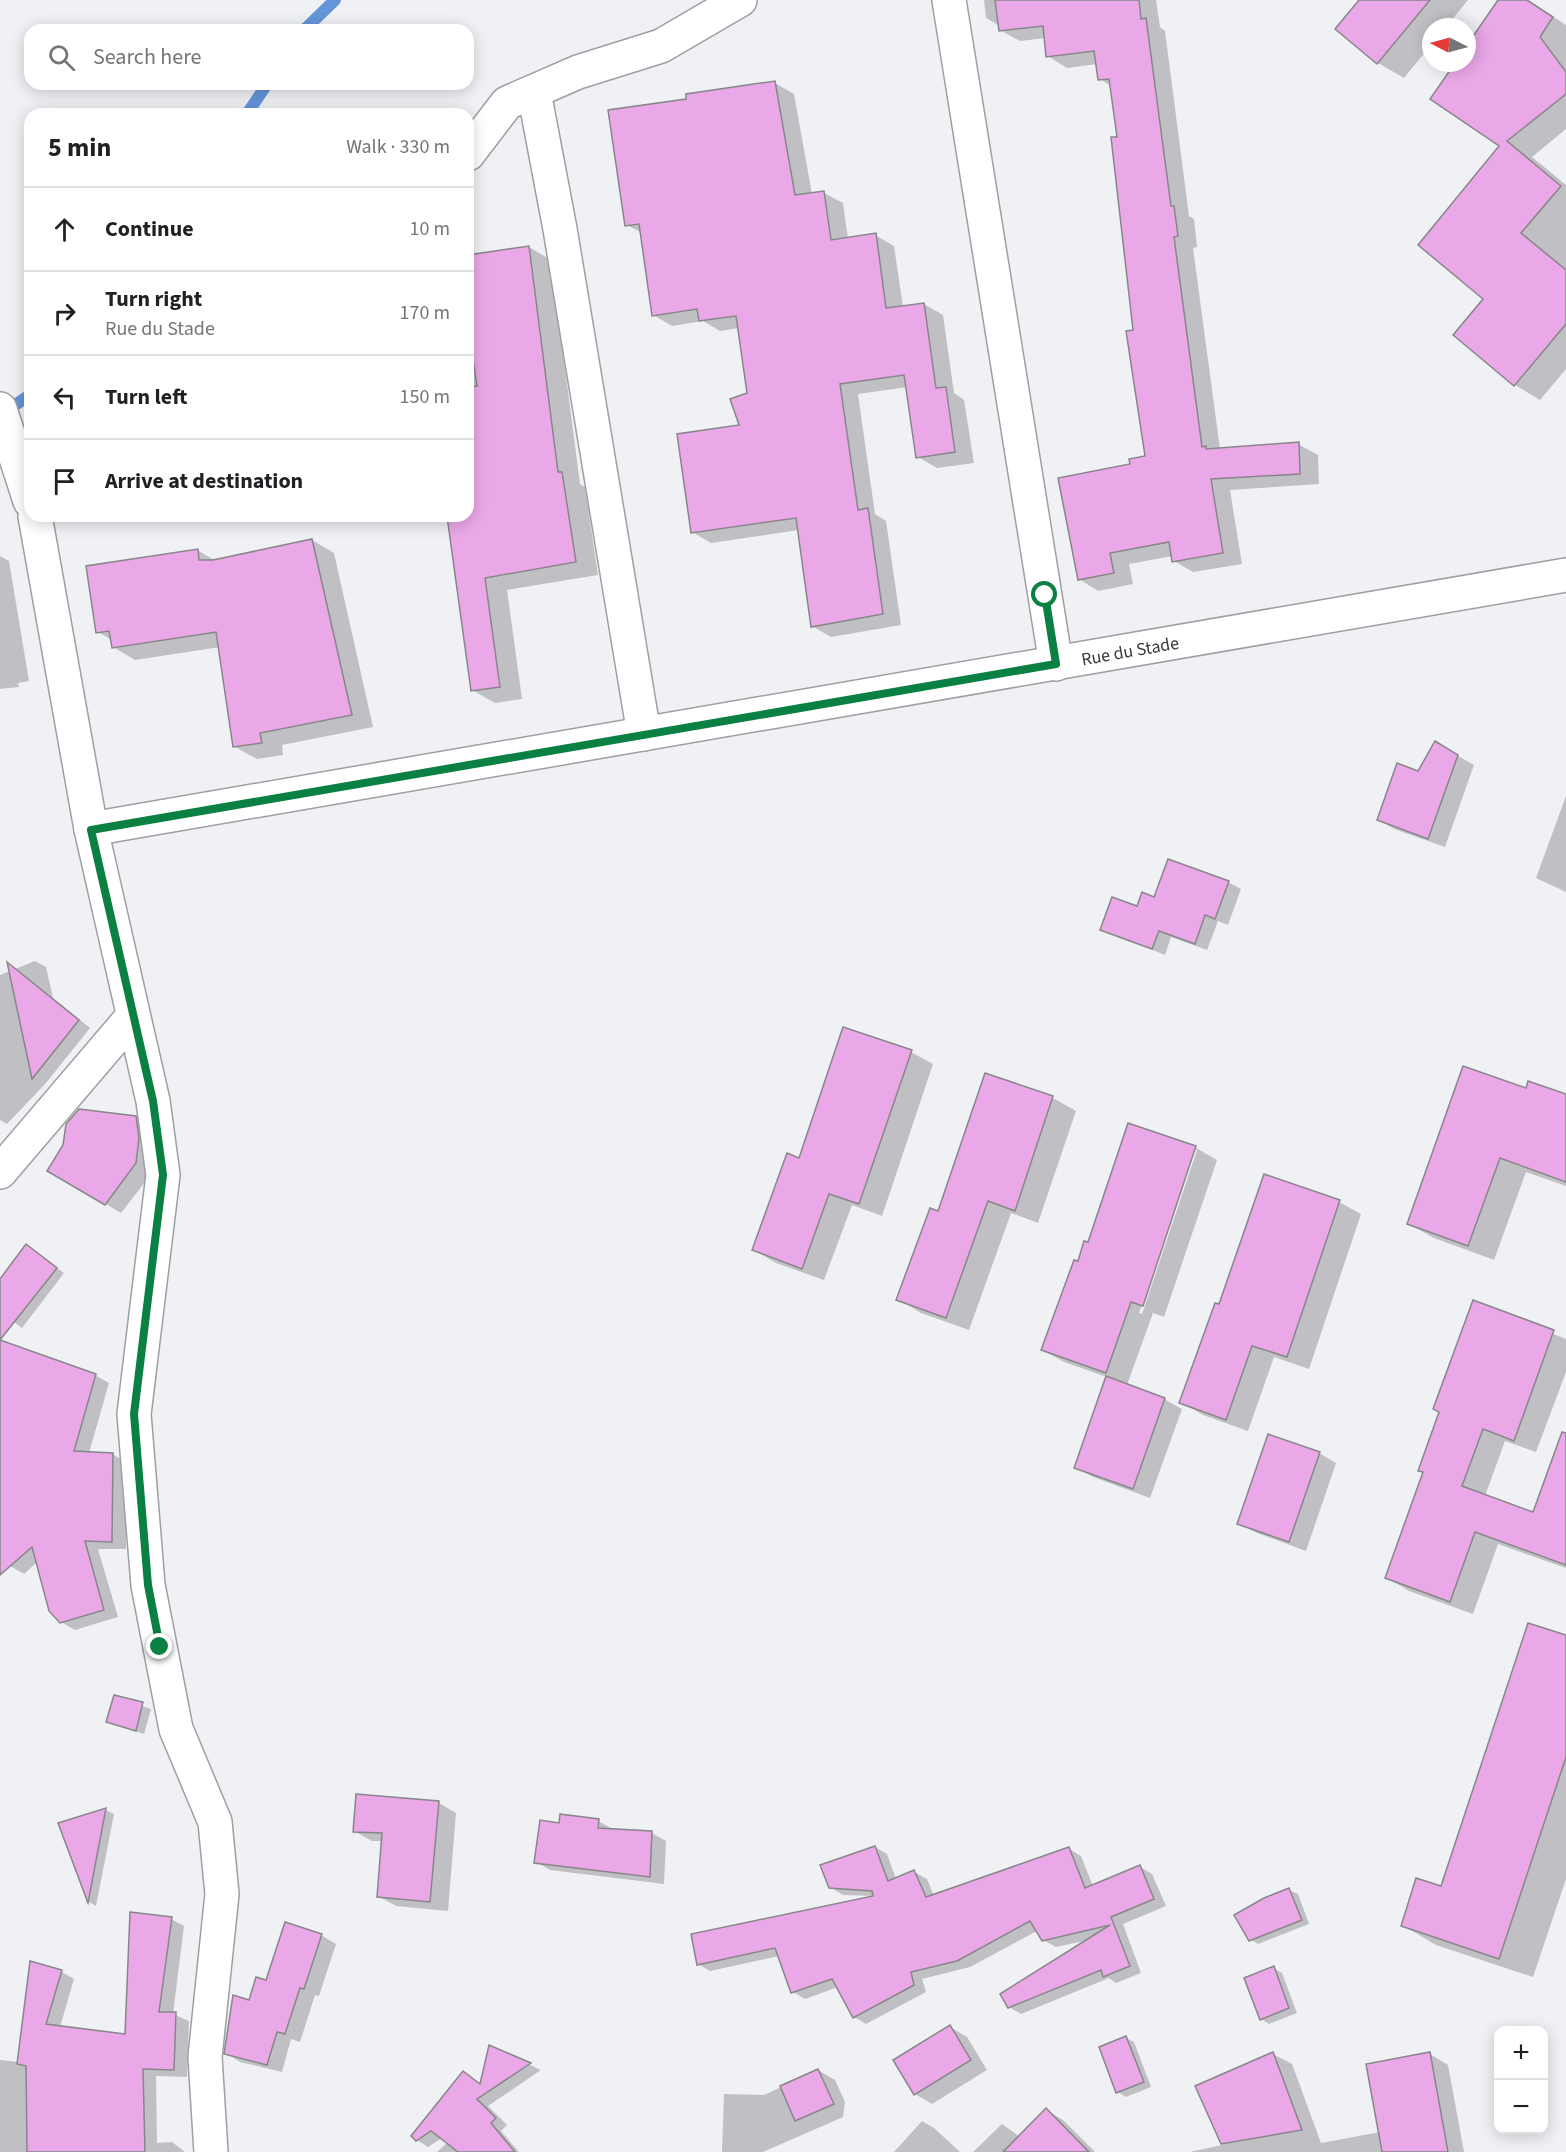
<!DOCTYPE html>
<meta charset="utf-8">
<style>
:root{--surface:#fff;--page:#f2f2f2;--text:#202124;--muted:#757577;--line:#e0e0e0}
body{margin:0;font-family:"Source Sans 3",sans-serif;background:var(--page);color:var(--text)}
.controls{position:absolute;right:18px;bottom:18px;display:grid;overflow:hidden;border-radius:12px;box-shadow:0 3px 15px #0003}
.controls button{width:54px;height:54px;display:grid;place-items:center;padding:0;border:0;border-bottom:2px solid var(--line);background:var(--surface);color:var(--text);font:30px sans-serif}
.compass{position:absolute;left:1422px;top:18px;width:54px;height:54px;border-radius:50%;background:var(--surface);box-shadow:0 3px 15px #0003;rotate:276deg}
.stop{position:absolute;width:18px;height:18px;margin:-14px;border:4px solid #0b8043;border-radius:50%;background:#fff}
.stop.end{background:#0b8043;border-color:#fff;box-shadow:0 2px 6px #0008}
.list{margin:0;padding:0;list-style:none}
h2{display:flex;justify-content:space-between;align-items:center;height:78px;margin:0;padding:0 24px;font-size:26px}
h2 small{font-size:20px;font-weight:400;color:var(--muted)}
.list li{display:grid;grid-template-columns:39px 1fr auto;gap:18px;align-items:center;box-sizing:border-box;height:84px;padding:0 24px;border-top:2px solid var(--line)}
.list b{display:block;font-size:22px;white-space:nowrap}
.list p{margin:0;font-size:20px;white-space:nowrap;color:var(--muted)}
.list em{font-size:20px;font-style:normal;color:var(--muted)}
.icon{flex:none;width:33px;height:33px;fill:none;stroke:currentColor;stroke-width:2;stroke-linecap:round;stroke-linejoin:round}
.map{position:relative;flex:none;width:1566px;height:2152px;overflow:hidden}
.search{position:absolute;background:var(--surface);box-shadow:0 3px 15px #0003;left:24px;top:24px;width:450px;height:66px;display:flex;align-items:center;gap:15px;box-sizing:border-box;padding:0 21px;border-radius:18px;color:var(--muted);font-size:22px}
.panel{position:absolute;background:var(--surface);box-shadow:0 3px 15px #0003;left:24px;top:108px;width:450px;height:414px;border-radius:18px}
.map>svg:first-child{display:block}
.shadow{fill:#0003;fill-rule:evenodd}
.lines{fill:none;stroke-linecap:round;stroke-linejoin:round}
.stream{stroke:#6595d9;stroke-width:12}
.building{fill:#eaa8e8;stroke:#888688;stroke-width:1.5}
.minor-casing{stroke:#9e9fa3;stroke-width:36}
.minor{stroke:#fff;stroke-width:33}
.route{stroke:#0b8043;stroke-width:8}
.labels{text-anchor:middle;stroke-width:4.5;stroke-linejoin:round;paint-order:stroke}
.street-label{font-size:18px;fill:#38393a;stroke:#fff}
</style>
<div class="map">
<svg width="1566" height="2152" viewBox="0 0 1566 2152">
<rect width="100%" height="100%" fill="#f0f1f5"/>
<g class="shadow">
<path d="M984,0H1156L1160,27L1165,31L1189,216L1194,219L1197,247L1193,248L1220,449L1298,444L1318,455L1319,484L1230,490L1242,564L1193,572L1174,561L1173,556L1129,564L1133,584L1098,591L1079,579L1132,465L1147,457L1119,138L1111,86L1100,79L1097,64L1067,68L1048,56L1046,38L1020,41L1000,30V26L986,18Z"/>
<path d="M1361,0H1468L1446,27H1431V45L1404,78L1378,63Z"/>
<path d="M1500,0H1528L1566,25V129L1532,157L1566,185V369L1540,400L1515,385L1455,335L1485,299L1502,146L1457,63H1467V48Z"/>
<path d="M775,83L794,94L812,194L824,193L843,203L848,239L875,235L894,246L903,307L924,304L943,315L954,393L964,400L974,463L937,468L918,457L908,387L858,394L875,514L886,521L901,625L831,637L812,626L799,530L711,543L692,532L741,426L749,394L739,328L720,331L703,321L672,326L653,315L642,233L627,225L688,100Z"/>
<path d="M529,247L551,260L580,484L585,487L598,575L507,590L522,699L495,703L472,690L447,516H468V256Z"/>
<path d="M312,540L334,553L373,727L282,745L283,755L257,759L235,747L220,647L135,660L113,647L112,640L98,632L197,550L216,561Z"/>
<path d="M0,556L9,561L29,681L18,683L19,687L0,689Z"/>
<path d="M1435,743L1474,765L1445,847L1394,829L1378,819L1419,773Z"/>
<path d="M1566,796V892L1536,878Z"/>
<path d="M1228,882L1241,889L1228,925L1218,921L1207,950L1171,937L1165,955L1102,929L1155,899Z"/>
<path d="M35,961L46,967L53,998L90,1028L46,1083L7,1124L0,1120V975Z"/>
<path d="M911,1052L933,1064L882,1216L852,1205L824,1280L776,1263L754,1250L800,1160Z"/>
<path d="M986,1075L1053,1098L1076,1111L1038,1223L1011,1213L969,1330L921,1313L898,1299L939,1213Z"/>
<path d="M1526,1090L1566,1096V1186L1526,1172L1494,1260L1434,1238L1409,1224Z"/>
<path d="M136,1117L152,1126V1173L121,1213L49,1170Z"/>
<path d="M1129,1125L1196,1148L1217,1160L1164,1317L1153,1313L1127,1385L1164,1399L1182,1409L1150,1498L1093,1477L1076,1467L1107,1377L1064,1362L1043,1350L1089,1244ZM1194,1150H1197L1142,1314L1139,1313Z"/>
<path d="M1339,1202L1361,1214L1309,1369L1274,1357L1248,1431L1203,1415L1181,1402L1220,1306Z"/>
<path d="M32,1250L64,1273L22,1328L0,1312V1290Z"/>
<path d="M1473,1302L1566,1339V1372L1536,1452L1505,1441L1485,1496L1534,1514L1566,1442V1568L1498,1544L1473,1614L1409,1591L1387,1578L1425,1473Z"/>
<path d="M0,1342L95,1375L109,1383L89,1453L112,1454L126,1462V1549H98L118,1617L75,1630L61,1622L37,1562L24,1574L10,1566L0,1554Z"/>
<path d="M1319,1453L1336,1463L1306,1551L1257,1533L1239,1523Z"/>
<path d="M1566,1637V1879L1533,1977L1436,1945L1402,1925L1442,1888Z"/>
<path d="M115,1697L151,1709L144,1734L108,1722Z"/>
<path d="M439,1803L456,1813L448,1911L396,1906L378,1896L383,1841H372L354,1831Z"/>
<path d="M106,1810L114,1814L96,1906L89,1902L60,1824Z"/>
<path d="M598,1821L613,1829L652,1833L666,1841L664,1884L550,1870L536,1862L560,1825Z"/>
<path d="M875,1847L887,1854L896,1879L914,1872L927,1879L934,1896L1069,1849L1081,1856L1093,1886L1140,1867L1152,1874L1166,1906L1123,1924L1141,1973L1116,1983L1109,1978L1021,2014L1009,2007L1089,1940L1056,1947L1043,1940L1037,1931L970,1967L922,1979L926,1992L866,2024L854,2017L838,1987L805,1999L793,1992L779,1956L710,1971L698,1964L875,1896L843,1895L830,1887Z"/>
<path d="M1289,1890L1298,1894L1309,1924L1258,1944L1250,1939Z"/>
<path d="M171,1919L184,1926L173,2014L189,2021L187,2077L156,2076L157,2143L172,2142L185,2152H0V2060L19,2062L31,1963L62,1972L74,1979L60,2027L126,2036Z"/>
<path d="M321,1935L336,1944L319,1996L315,1995L300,2042L291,2039L282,2072L240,2062L226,2053L250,2002L267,1982Z"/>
<path d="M1273,1968L1282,1973L1297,2013L1269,2024L1261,2019Z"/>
<path d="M950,2027L967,2037L987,2070L932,2104L915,2094Z"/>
<path d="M1126,2038L1134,2042L1151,2087L1126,2097L1118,2092Z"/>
<path d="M490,2047L541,2070L488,2106L507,2125L501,2131L519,2152H437L448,2142L442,2138L428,2147L417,2140L463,2073L481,2084Z"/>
<path d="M1273,2054L1292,2064L1321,2143L1380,2132L1430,2054L1448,2065L1464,2152H1190L1222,2145L1197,2087Z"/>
<path d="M818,2070L835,2080L845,2102L843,2117L763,2152H722L724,2094L764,2095Z"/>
<path d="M1046,2110L1063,2120L1095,2152H973L1002,2124L1020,2137Z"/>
<path d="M922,2121L934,2128L960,2152H894Z"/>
</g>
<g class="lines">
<g class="stream">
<path d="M304,30L335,0"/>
<path d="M247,114L267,84"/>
<path d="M3,413L30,395"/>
</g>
</g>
<g class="building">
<path d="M995,0H1139L1141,19L1146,18L1171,206H1174L1178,236L1174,237L1202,447L1206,446V449L1299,442L1300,474L1211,479L1223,553L1172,562L1169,542L1110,553L1114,573L1078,580L1058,478L1130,464L1129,459L1145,456L1126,331L1133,330L1111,137H1117L1109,79L1098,80L1094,51L1046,57L1043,26L999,31Z"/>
<path d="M1359,0H1430L1377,64L1335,29Z"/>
<path d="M1498,0H1527L1553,17L1540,37L1566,72V94L1507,141L1561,186L1521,233L1566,270V324L1514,386L1453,335L1483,299L1418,245L1499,146L1430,99L1455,63H1467V45Z"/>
<path d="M775,81L795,195L824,191L831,240L876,233L886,308L924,303L936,388L946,387L955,452L916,458L904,375L840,384L858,510L868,508L883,614L811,627L796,518L691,533L677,434L739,425L730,399L747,393L736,316L699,321L697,309L652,316L639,224L625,226L608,110L686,99V94Z"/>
<path d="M529,246L558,472H562L576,562L485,578L500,687L471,691L447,516H468V387L477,386L468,325V255Z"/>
<path d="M312,539L352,715L260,733L262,743L233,747L216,632L112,648L109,631L96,633L86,566L198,549L199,560H213Z"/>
<path d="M1435,741L1458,755L1428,839L1377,820L1397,763L1418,771Z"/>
<path d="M1168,859L1229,881L1215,919L1205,915L1195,944L1159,931L1152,949L1100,930L1112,897L1137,906L1142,892L1154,897Z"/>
<path d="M7,962L79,1020L32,1079Z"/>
<path d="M843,1027L912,1050L859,1204L829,1194L802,1269L752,1250L787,1153L799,1158Z"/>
<path d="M1463,1066L1526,1088L1528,1081L1566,1094V1182L1500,1158L1468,1246L1407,1224Z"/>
<path d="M985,1073L1053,1096L1015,1211L988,1201L946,1318L896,1300L930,1208L938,1211Z"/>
<path d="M79,1109L136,1116L139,1138L136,1163L105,1205L47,1171L63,1145L66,1124Z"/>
<path d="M1128,1123L1196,1146L1143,1306L1131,1302L1106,1373L1041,1350L1074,1260L1078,1261L1084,1241L1088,1242Z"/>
<path d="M1264,1174L1340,1200L1287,1357L1252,1346L1226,1420L1179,1403L1215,1303L1219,1304Z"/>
<path d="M26,1244L57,1268L0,1340L96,1374L74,1451L113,1453L112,1542L85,1541L104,1610L60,1623L49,1611L32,1547L0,1575V1279Z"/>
<path d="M1473,1300L1554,1330L1514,1441L1483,1429L1462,1486L1533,1512L1562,1432L1566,1433V1565L1475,1532L1450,1602L1385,1578L1423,1472L1418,1471L1439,1412L1433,1409Z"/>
<path d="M1106,1376L1165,1398L1133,1489L1074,1468Z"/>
<path d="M1268,1434L1320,1452L1289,1542L1237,1524Z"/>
<path d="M1528,1623L1566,1635V1757L1499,1959L1401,1926L1416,1878L1441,1886Z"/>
<path d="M114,1695L143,1702L136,1731L106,1722Z"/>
<path d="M356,1794L439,1801L430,1902L377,1897L382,1833L353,1832Z"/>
<path d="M106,1808L88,1903L58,1823Z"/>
<path d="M560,1814L599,1819L598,1828L652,1831L650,1877L534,1863L540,1820L559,1823Z"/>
<path d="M875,1846L888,1881L914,1870L926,1897L1069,1847L1085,1888L1140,1865L1154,1899L1111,1917L1130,1966L1103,1977L1101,1970L1008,2008L1000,1994L1110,1925L1042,1941L1030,1921L957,1961L911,1972L914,1985L853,2018L832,1979L791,1993L775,1948L697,1965L691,1934L873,1896L872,1891L829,1888L820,1865Z"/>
<path d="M1289,1888L1302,1920L1249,1941L1234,1915L1264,1898Z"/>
<path d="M130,1912L172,1917L159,2012H176L174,2070L143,2069L145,2152H27L26,2066L17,2064L30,1961L62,1970L46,2024L125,2034Z"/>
<path d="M285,1922L322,1934L304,1989L300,1988L285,2034L277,2032L267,2065L224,2054L233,1995L249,2000L256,1977L266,1980Z"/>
<path d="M1274,1966L1289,2008L1260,2020L1244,1978Z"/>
<path d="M950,2025L971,2060L914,2095L893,2060Z"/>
<path d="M1126,2036L1144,2082L1116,2093L1099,2047Z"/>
<path d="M489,2045L531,2063L477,2099L496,2118L491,2123L515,2152H458L431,2131L416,2141L411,2136L463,2071L480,2084Z"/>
<path d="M1273,2052L1302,2130L1221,2144L1195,2086Z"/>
<path d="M1430,2052L1448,2152H1382L1366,2064Z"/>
<path d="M818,2069L834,2104L795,2121L780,2086Z"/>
<path d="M1046,2108L1089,2152H1003Z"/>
</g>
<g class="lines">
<defs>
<g id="minor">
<path d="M949,0L1056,664"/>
<path d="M534,92L560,229L644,734"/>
<path d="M468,154L507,103L578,72L661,46L740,0"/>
<path d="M0,409L30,501"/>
<path d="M35,516L91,829L153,1101L163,1175L134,1414L148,1585L176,1729L215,1822L222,1894L205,2057L211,2152"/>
<path d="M91,829L1566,575"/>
<path d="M0,1172L133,1016"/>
</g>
</defs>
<use href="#minor" class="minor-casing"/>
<use href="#minor" class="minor"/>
</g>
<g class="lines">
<path class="route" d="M160,1647L148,1585L134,1414L163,1175L153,1101L91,830L1056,664L1045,595"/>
</g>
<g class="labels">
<g class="street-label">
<text transform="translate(1130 651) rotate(-10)" y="6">Rue du Stade</text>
</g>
</g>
</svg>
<div class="controls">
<button>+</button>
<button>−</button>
</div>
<svg class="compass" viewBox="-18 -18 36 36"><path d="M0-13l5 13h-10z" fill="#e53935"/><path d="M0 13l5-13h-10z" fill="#757577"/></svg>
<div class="stop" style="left:1045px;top:595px"></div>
<div class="stop end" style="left:160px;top:1647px"></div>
<div class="search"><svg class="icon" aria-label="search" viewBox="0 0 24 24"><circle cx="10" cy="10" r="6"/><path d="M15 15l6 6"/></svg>Search here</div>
<section class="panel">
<h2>5 min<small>Walk · 330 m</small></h2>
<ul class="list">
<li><svg class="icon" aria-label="ahead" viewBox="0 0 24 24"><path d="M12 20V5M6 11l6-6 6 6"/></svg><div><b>Continue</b></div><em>10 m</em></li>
<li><svg class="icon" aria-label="right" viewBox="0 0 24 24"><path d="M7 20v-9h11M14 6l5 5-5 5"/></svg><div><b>Turn right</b><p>Rue du Stade</p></div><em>170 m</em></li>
<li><svg class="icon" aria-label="left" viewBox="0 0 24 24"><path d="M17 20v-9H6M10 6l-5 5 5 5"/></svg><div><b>Turn left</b></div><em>150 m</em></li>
<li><svg class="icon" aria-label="arrive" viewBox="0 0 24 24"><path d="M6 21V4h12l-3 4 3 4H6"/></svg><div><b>Arrive at destination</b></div></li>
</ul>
</section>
</div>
